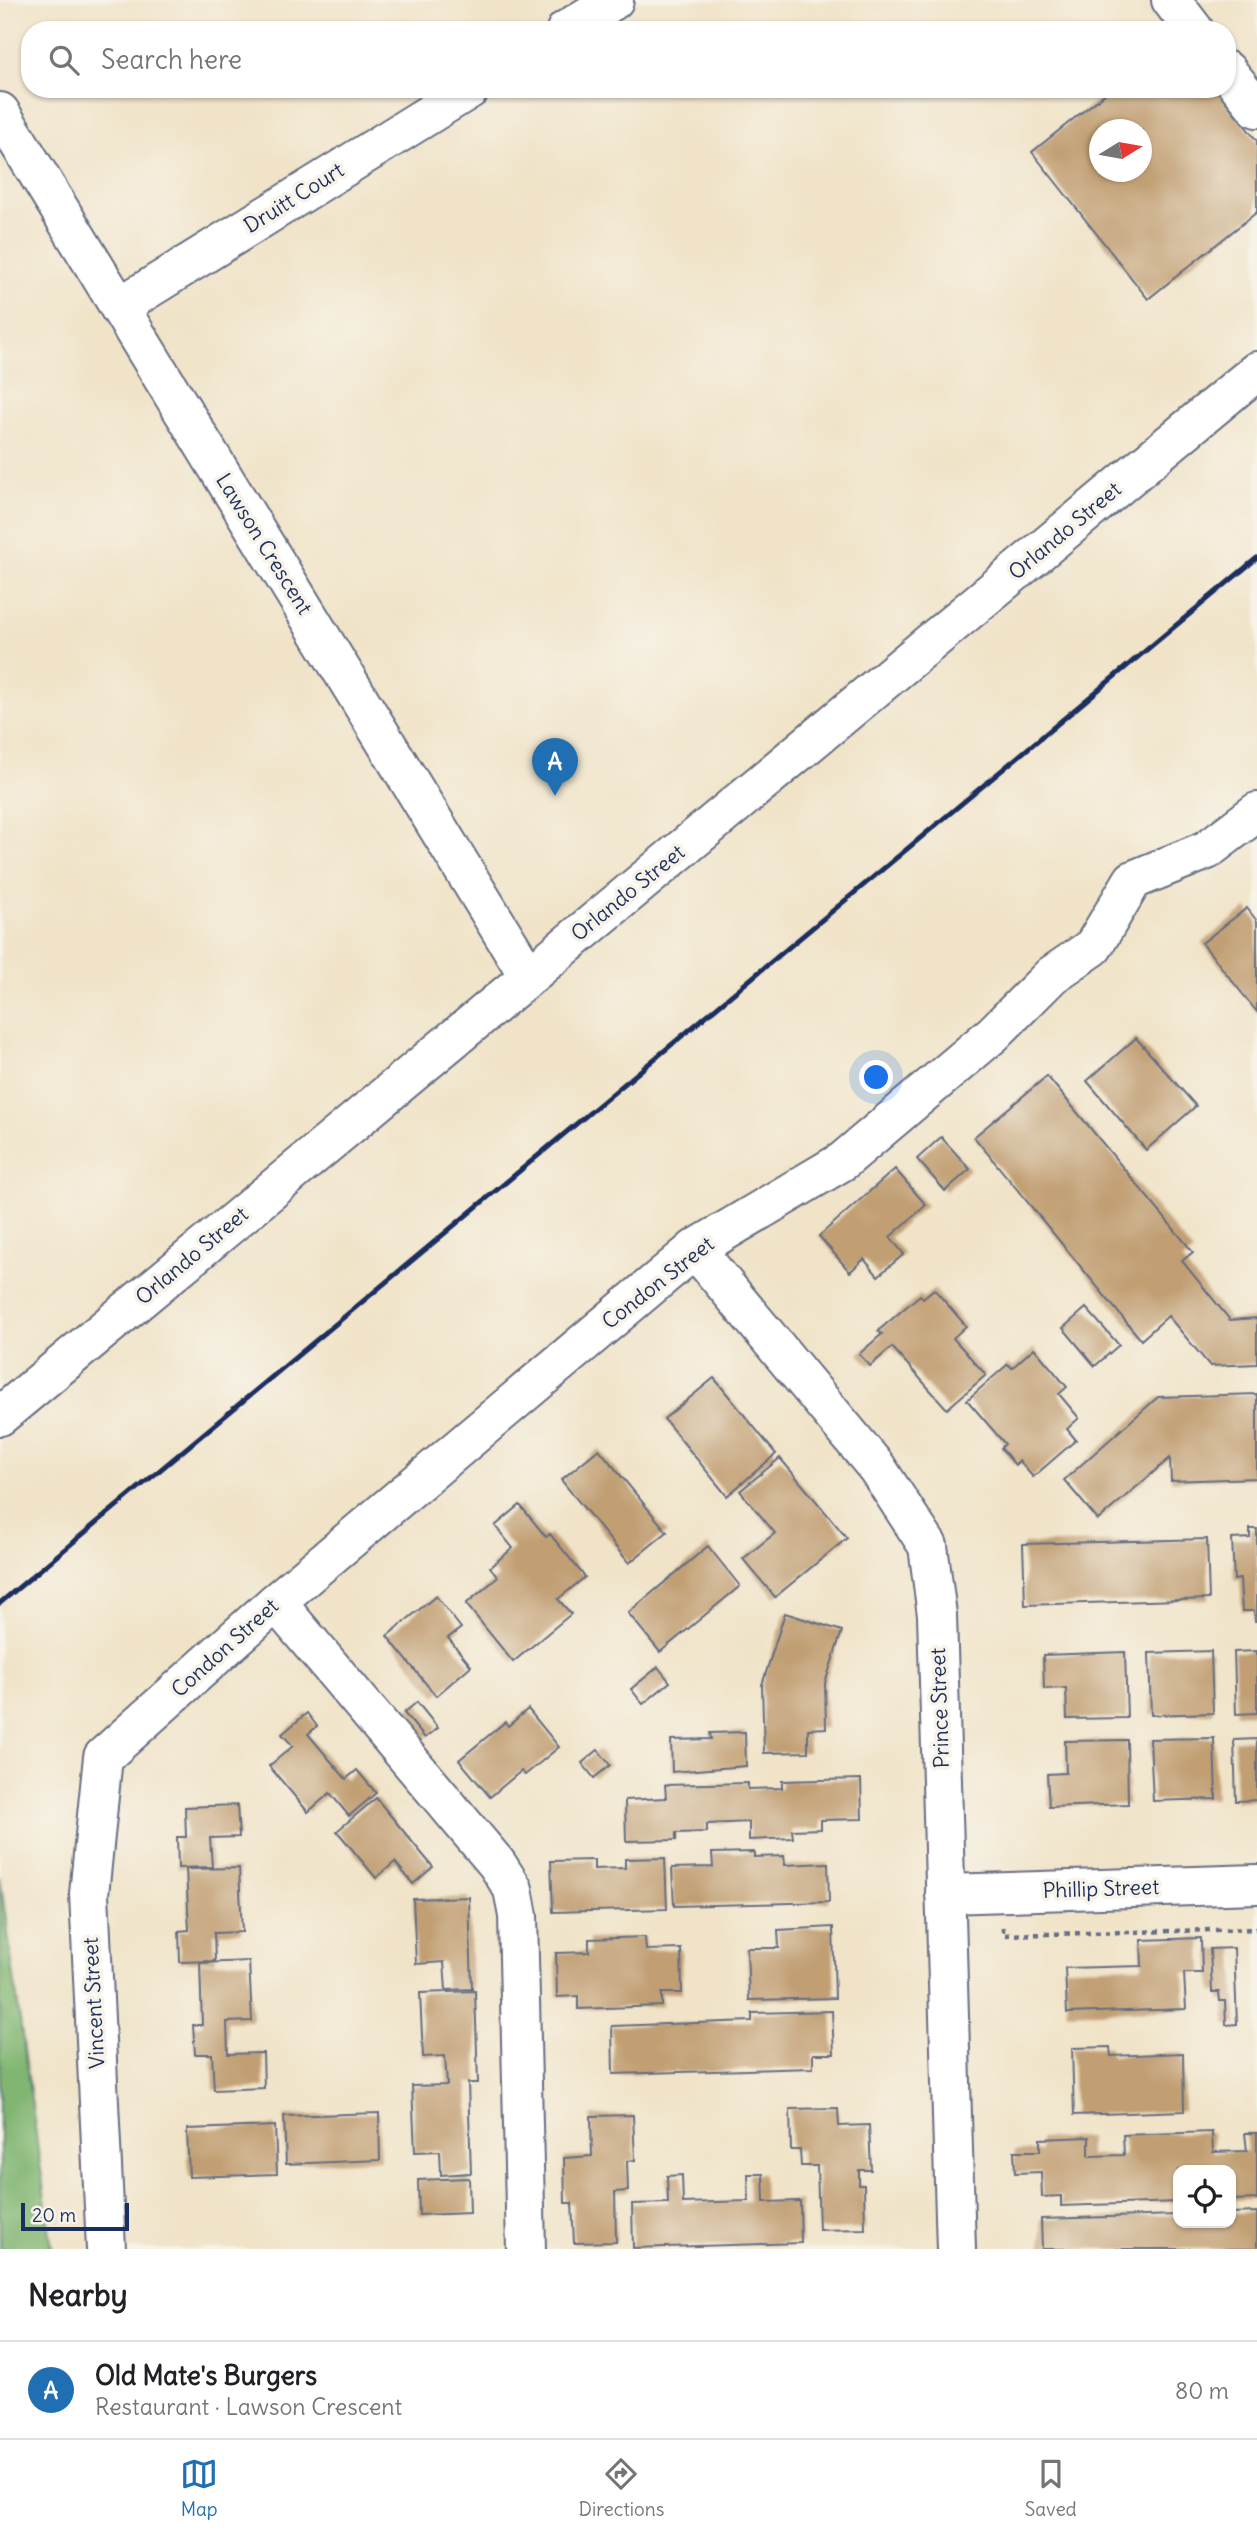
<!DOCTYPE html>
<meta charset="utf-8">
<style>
:root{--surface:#fff;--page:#f2f2f2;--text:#202124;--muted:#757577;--line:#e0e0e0;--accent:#1f6fb2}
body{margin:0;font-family:Delius,sans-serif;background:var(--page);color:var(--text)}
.controls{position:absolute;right:21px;bottom:21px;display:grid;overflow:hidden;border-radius:14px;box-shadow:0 2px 5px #0004}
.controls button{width:63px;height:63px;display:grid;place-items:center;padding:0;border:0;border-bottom:2px solid var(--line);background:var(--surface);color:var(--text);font:35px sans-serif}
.compass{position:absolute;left:1089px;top:119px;width:63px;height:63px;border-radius:50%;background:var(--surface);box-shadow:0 2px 5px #0004;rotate:79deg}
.scale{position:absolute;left:21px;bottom:18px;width:108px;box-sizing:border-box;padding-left:7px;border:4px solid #1b2f5e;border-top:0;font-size:19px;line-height:24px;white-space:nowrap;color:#1b2f5e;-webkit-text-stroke:5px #f7f3e8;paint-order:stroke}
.you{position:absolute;left:877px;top:1078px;width:24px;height:24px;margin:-18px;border:5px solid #fff;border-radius:50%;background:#1a73e8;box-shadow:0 0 0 10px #1a73e833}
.badge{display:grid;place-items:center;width:46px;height:46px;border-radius:50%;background:var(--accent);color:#fff;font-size:23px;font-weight:700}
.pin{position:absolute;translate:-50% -58px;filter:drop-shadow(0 2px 4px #0008)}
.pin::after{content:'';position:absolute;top:37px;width:24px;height:21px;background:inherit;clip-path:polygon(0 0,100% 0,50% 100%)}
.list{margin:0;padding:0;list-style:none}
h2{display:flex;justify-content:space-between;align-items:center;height:91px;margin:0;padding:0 28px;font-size:30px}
h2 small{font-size:23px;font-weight:400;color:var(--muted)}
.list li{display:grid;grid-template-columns:46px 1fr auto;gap:21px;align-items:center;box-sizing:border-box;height:98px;padding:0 28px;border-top:2px solid var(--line)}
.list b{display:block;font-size:26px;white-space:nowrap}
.list p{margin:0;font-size:23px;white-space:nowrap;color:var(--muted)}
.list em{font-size:23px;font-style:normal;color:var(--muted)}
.icon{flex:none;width:38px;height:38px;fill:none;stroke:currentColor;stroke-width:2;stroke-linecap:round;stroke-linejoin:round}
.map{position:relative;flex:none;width:1257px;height:2249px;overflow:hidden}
.search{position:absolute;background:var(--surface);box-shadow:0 2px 5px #0004;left:21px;right:21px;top:21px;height:77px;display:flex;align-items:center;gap:18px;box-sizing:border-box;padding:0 24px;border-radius:28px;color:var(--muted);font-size:26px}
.sheet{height:189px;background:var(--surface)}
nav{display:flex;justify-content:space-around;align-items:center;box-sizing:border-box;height:98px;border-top:2px solid var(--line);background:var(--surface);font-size:19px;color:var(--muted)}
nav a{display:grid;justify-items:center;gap:4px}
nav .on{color:var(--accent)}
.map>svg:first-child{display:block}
.forest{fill:#81b672;stroke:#4e7268;stroke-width:2}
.building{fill:#c19f73;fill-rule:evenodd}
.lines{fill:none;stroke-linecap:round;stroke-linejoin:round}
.minor-casing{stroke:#666e83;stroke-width:42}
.path{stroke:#666e83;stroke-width:4.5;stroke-dasharray:5 5;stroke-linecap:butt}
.minor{stroke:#fff;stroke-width:38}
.rail{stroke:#1b2f5e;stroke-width:5}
.labels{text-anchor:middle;stroke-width:7;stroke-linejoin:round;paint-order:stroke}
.street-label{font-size:21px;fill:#1b2f5e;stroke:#f7f3e8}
</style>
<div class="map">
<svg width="1257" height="2249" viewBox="0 0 1257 2249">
<rect width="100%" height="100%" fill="#f7f3e8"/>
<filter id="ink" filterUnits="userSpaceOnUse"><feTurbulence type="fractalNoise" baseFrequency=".0143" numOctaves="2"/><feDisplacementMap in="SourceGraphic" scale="14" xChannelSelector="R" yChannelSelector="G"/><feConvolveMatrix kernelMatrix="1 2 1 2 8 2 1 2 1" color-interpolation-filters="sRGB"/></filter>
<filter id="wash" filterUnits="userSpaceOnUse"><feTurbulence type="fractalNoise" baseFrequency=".00686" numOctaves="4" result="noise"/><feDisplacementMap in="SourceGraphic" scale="28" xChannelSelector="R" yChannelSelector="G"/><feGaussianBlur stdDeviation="1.57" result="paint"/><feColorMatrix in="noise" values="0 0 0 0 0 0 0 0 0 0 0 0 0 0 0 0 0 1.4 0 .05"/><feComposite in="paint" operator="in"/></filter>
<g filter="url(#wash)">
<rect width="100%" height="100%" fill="#f0e3c8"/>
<path class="forest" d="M0,1877L52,2249H0Z"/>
<g id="blocks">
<g class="building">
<path d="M1111,89H1216L1257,141V212L1148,299L1032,152ZM1100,130H1142V172H1100Z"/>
<path d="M1247,908L1257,921V1012L1202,943Z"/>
<path d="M1136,1038L1196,1106L1146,1150L1087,1081Z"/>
<path d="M1047,1076L1193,1252L1182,1261L1230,1320L1257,1318V1364L1210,1366L1168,1316L1141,1340L974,1137Z"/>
<path d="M941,1137L970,1169L945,1191L917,1159Z"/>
<path d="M895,1169L926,1205L890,1237L904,1254L878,1276L864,1259L850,1272L819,1236Z"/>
<path d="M934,1289L966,1326L953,1338L986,1375L947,1409L892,1347L870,1366L859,1354L882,1334L878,1331L920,1295L923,1298Z"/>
<path d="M1086,1308L1119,1345L1095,1366L1063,1328Z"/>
<path d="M1034,1348L1067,1387L1059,1394L1079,1418L1067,1429L1076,1440L1033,1477L1019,1461L1015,1465L1001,1448L1005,1444L967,1400L1008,1364L1012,1368Z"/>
<path d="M714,1378L776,1454L727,1496L664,1419Z"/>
<path d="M1257,1394V1478L1171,1481L1170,1458L1098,1520L1064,1480L1158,1397Z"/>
<path d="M599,1449L667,1532L629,1563L561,1480Z"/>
<path d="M780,1458L847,1538L775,1597L743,1559L775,1533L740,1491Z"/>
<path d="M520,1505L546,1537L550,1534L585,1577L558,1599L571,1614L513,1662L466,1604L498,1577L490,1567L513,1548L495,1526Z"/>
<path d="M1250,1529H1257V1621H1255L1254,1611H1242L1240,1579L1234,1580L1232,1539L1250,1538Z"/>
<path d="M1207,1539L1209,1599L1025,1605L1023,1544Z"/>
<path d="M708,1546L740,1586L660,1652L628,1613Z"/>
<path d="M436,1596L461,1628L448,1638L471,1666L436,1696L387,1636Z"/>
<path d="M785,1613L842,1631L825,1683L826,1728L808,1729V1752L764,1753L762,1685Z"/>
<path d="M1211,1651L1213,1713L1151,1715L1149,1653Z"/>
<path d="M1257,1651V1713L1236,1714L1234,1652Z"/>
<path d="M1125,1652L1127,1718L1067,1719L1066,1688L1044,1689L1043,1655Z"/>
<path d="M658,1667L670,1682L643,1704L631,1689Z"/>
<path d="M417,1702L438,1728L425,1738L404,1713Z"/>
<path d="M528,1709L559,1747L525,1775L521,1771L490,1797L459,1760L505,1722L508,1726Z"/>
<path d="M307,1713L317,1726L308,1734L346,1779L357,1770L376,1793L349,1816L330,1793L308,1812L269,1766L293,1746L282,1734Z"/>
<path d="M745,1732L746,1766L672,1772L671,1740L711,1739L710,1733Z"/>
<path d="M1214,1738L1216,1799L1153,1801L1150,1739Z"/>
<path d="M1257,1739V1800L1236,1801L1234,1740Z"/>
<path d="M1127,1740L1128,1804L1049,1807L1047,1774L1066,1773L1065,1741Z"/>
<path d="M598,1750L610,1765L594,1778L582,1763Z"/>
<path d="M861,1779L862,1819L821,1820V1829L792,1830L793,1838L749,1840V1822L707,1824V1832L676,1833V1840L626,1841L625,1800L666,1798L665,1785L748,1783V1789L782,1788V1781Z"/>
<path d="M376,1798L433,1867L413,1884L395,1862L376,1878L337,1831Z"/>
<path d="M237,1805L239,1837L210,1838L212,1867L178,1868L177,1837H186L185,1807Z"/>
<path d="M754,1852V1857L784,1856L785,1865L828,1863L829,1902L674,1906L672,1868L713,1867L712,1853Z"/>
<path d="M665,1858L667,1909L553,1912L551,1861L594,1860V1869L625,1868V1859Z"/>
<path d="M239,1868L242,1932L214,1933L215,1961L180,1962L179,1931L189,1930L186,1869Z"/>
<path d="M469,1897L472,1989L446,1990L444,1962L416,1964L413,1899Z"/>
<path d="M833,1927L835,1998L749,2000L747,1948H779L778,1930Z"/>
<path d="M645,1937L646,1950L681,1949L682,1993H662V2006L578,2009V1996L557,1997L556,1953L589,1952V1939Z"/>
<path d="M1201,1938L1202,1973H1184L1186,2009L1067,2013L1065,1968L1142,1966L1141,1940Z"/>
<path d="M1234,1948L1237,2024L1226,2025L1225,2001H1220L1219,1992H1212L1210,1949Z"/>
<path d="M249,1961L252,2021L227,2022L228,2054L263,2053L264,2088L214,2090L212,2054H195L193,2025H202L200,1963Z"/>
<path d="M475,1991L478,2083H468L471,2173L441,2175L440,2151L415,2152L412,2086L447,2085L445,2056L423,2057L420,1993Z"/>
<path d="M832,2011L834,2054H813V2068L613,2074L612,2026L752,2021V2013Z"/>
<path d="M1110,2047L1111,2056L1183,2053L1184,2111L1074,2115L1072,2048Z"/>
<path d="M838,2108L839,2126L869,2125L871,2170H859V2185H864L865,2229L819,2230L817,2166H801L800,2150H791L790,2109Z"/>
<path d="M379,2113L380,2160L286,2164L284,2116Z"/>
<path d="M633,2115L635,2160L627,2161L628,2191L615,2192L616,2242L574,2243L572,2203H565L564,2158L592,2156L591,2116Z"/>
<path d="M275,2126L277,2174L189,2177L187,2129Z"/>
<path d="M1212,2132L1213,2152L1247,2151L1245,2133H1257V2199L1231,2200V2170H1178V2202L1061,2206V2196L1042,2197L1041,2172L1015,2173L1014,2151H1040V2139L1089,2137V2156L1124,2155L1123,2135Z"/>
<path d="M748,2174H763L764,2202L800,2201L801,2243L633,2248L632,2204L668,2203L667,2176L682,2175L683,2203L749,2201Z"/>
<path d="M469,2178L470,2213L419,2215L418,2180Z"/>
<path d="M1257,2212V2249H1042L1041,2219L1178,2215V2223H1231V2213Z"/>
</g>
</g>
</g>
<g filter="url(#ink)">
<use href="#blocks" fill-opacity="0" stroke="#666e83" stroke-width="2"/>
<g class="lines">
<defs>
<g id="minor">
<path d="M1171,0L1194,30"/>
<path d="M566,30L614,0"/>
<path d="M1227,71L1257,108"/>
<path d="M0,112L528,975"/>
<path d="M119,307L470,89"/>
<path d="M695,1249L877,1468L928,1546L937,1615L956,2249"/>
<path d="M0,1416L1257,371"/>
<path d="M276,1602L497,1864L513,1889L518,1916L526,2249"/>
<path d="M945,1894L1257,1884"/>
<path d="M106,2249L89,1894L103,1757L276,1602L695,1249L843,1161L993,1034L1052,975L1093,947L1133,880L1207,850L1257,812"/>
</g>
</defs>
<use href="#minor" class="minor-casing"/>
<path class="path" d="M1003,1927V1935L1257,1929"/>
<use href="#minor" class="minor"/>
<path class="rail" d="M0,1603L1257,558"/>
</g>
</g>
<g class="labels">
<g class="street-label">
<text transform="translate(294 198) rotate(-32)" y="7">Druitt Court</text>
<text transform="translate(1065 531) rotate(-40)" y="7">Orlando Street</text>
<text transform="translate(264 544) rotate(58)" y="7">Lawson Crescent</text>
<text transform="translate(628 893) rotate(-39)" y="7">Orlando Street</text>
<text transform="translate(192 1256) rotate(-40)" y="7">Orlando Street</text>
<text transform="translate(658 1283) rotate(-38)" y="7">Condon Street</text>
<text transform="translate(225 1648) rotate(-42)" y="7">Condon Street</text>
<text transform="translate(940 1708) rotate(-92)" y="7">Prince Street</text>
<text transform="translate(1101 1889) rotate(-2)" y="7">Phillip Street</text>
<text transform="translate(94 2003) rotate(-93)" y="7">Vincent Street</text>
</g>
</g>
</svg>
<div class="controls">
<button><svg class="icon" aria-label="locate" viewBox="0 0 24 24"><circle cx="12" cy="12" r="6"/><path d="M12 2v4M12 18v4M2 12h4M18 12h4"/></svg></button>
</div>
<svg class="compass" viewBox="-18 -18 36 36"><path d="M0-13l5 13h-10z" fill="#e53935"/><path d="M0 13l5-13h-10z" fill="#757577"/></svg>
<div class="scale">20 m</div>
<div class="you"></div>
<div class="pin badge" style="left:555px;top:796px">A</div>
<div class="search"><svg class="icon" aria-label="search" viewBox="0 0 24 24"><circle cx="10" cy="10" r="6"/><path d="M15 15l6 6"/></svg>Search here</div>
</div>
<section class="sheet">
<h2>Nearby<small></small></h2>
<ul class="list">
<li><span class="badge">A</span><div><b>Old Mate's Burgers</b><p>Restaurant · Lawson Crescent</p></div><em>80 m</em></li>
</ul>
</section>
<nav>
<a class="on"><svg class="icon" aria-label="map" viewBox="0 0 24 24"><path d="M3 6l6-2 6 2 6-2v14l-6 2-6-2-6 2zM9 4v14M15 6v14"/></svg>Map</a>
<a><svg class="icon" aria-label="directions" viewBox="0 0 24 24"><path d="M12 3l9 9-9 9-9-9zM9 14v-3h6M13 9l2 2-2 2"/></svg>Directions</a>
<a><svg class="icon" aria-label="saved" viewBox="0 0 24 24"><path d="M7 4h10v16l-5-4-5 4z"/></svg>Saved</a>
</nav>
